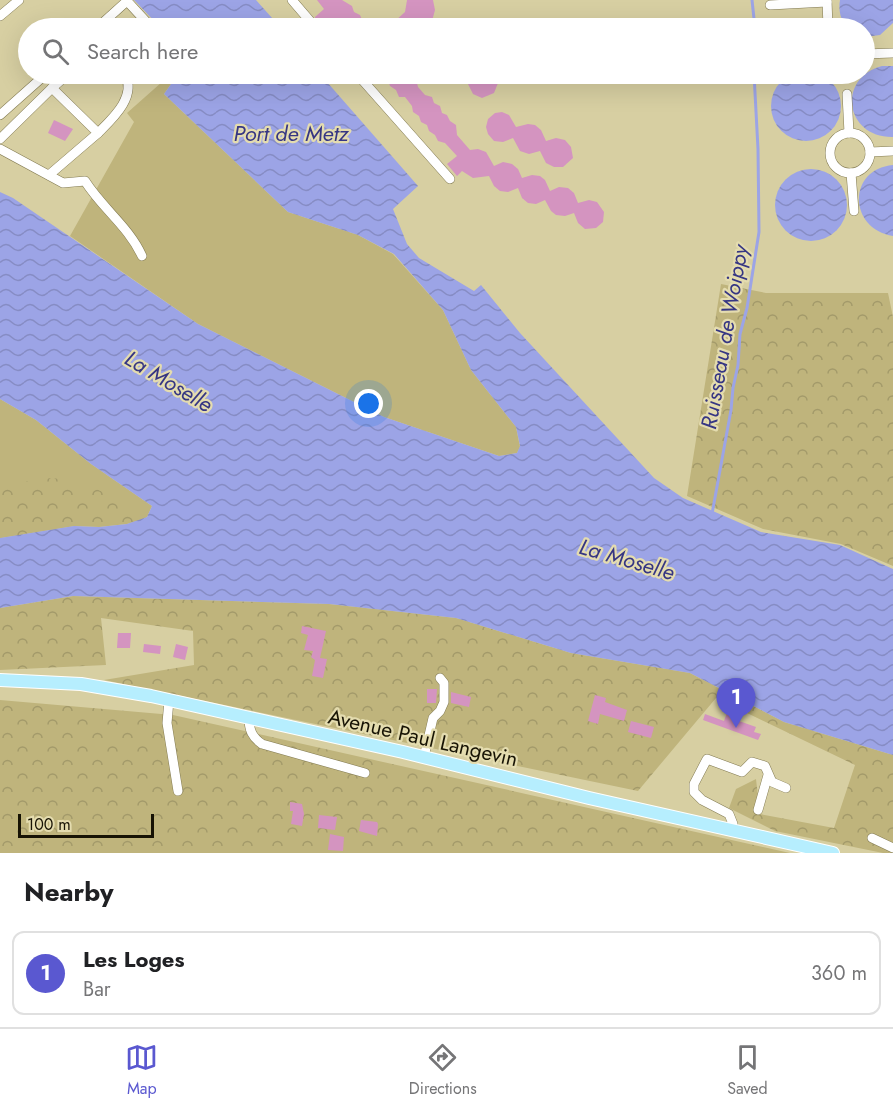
<!DOCTYPE html>
<style>
:root{--surface:#fff;--page:#f6f6f6;--text:#202124;--muted:#757577;--line:#e0e0e0;--accent:#5a58d0}
body{margin:0;font-family:Jost,sans-serif;background:var(--page);color:var(--text)}
.scale{position:absolute;left:18px;bottom:15px;width:136px;box-sizing:border-box;padding-left:6px;border:3px solid #171304;border-top:0;font-size:16px;line-height:21px;white-space:nowrap;color:#171304;-webkit-text-stroke:4px #e4dcaf;paint-order:stroke}
.you{position:absolute;left:369px;top:404px;width:21px;height:21px;margin:-15px;border:4px solid #fff;border-radius:50%;background:#1a73e8;box-shadow:0 0 0 9px #1a73e833}
.badge{display:grid;place-items:center;width:39px;height:39px;border-radius:50%;background:var(--accent);color:#fff;font-size:20px;font-weight:700}
.pin{position:absolute;translate:-50% -50px;filter:drop-shadow(0 2px 3px #0008)}
.pin::after{content:'';position:absolute;top:32px;width:21px;height:18px;background:inherit;clip-path:polygon(0 0,100% 0,50% 100%)}
.list{margin:0;padding:0;list-style:none}
h2{display:flex;justify-content:space-between;align-items:center;height:78px;margin:0;padding:0 24px;font-size:26px}
h2 small{font-size:20px;font-weight:400;color:var(--muted)}
.list li{display:grid;grid-template-columns:39px 1fr auto;gap:18px;align-items:center;box-sizing:border-box;height:84px;margin:0 12px 12px;padding:0 12px;border:2px solid var(--line);border-radius:12px}
.list b{display:block;font-size:22px;white-space:nowrap}
.list p{margin:0;font-size:20px;white-space:nowrap;color:var(--muted)}
.list em{font-size:20px;font-style:normal;color:var(--muted)}
.icon{flex:none;width:33px;height:33px;fill:none;stroke:currentColor;stroke-width:2;stroke-linecap:round;stroke-linejoin:round}
.map{position:relative;flex:none;width:893px;height:853px;overflow:hidden}
.search{position:absolute;background:var(--surface);box-shadow:0 6px 24px #0002;left:18px;right:18px;top:18px;height:66px;display:flex;align-items:center;gap:15px;box-sizing:border-box;padding:0 21px;border-radius:33px;color:var(--muted);font-size:22px}
.sheet{height:174px;background:var(--surface)}
nav{display:flex;justify-content:space-around;align-items:center;box-sizing:border-box;height:84px;border-top:2px solid var(--line);background:var(--surface);font-size:16px;color:var(--muted)}
nav a{display:grid;justify-items:center;gap:3px}
nav .on{color:var(--accent)}
.map>svg:first-child{display:block}
.green{fill:#bfb47c}
.forest{fill:url(#forest-crowns)}
.water{fill:url(#water-waves)}
.lines{fill:none;stroke-linecap:round;stroke-linejoin:round}
.stream{stroke:#9ca4e6;stroke-width:3}
.building{fill:#d494c0}
.minor-tunnel{stroke:#b1a982;stroke-width:9;stroke-dasharray:9 4.5;stroke-linecap:butt}
.minor-casing{stroke:#837b52;stroke-width:10}
.major-casing{stroke:#fff;stroke-width:14}
.minor{stroke:#fff;stroke-width:9}
.major{stroke:#b6eefe;stroke-width:12}
.labels{text-anchor:middle;stroke-width:4.5;stroke-linejoin:round;paint-order:stroke}
.street-label{font-size:21px;fill:#171304;stroke:#e4dcaf}
.water-label{font-size:22px;font-style:italic;fill:#363683;stroke:#e4dcaf}
</style>
<div class="map">
<svg width="893" height="853" viewBox="0 0 893 853">
<defs>
<pattern id="forest-crowns" width="20" height="18" patternUnits="userSpaceOnUse" patternTransform="scale(1.5)"><rect width="20" height="18" fill="#bfb47c"/><path d="M2 6a3 3 0 1 1 6 0M12 15a3 3 0 1 1 6 0" fill="none" stroke="#a39a6a"/></pattern>
<pattern id="water-waves" width="16" height="10" patternUnits="userSpaceOnUse" patternTransform="scale(1.5)"><rect width="16" height="10" fill="#9ca4e6"/><path d="M0 5q4-4 8 0t8 0" fill="none" stroke="#868cc4"/></pattern>
</defs>
<rect width="100%" height="100%" fill="#d7cfa2"/>
<g class="green">
<path d="M171,74H178L164,94L288,212L358,235L393,254L443,310L471,370L516,427L520,447L517,453L499,456L384,417L198,324L70,236L134,122L127,113Z"/>
<path d="M0,399L36,420L91,464L152,506L147,517L141,520L74,526L0,538Z"/>
</g>
<g class="forest">
<path d="M721,284L766,293H888L893,317V566L841,544L763,529L687,496Z"/>
<path d="M51,478C83,481 120,495 141,520L127,524L99,527L74,526L0,538V491L14,483Z"/>
<path d="M73,596L329,604L456,618L571,653L690,673L784,722L893,755V853H883L775,831L729,808L736,789L756,779L760,814L834,828L855,765L716,698L638,791L104,680L194,665L193,631L101,618L106,665L0,670V608Z"/>
<path d="M0,700L173,715L790,853H0Z"/>
</g>
<g class="water">
<path d="M134,0H256L281,28H161Z"/>
<path d="M840,0H893V23L880,35L865,37L864,28H847C841,20 838,11 840,0Z"/>
<path d="M882,66H893V137C845,138 836,78 882,66Z"/>
<circle cx="806" cy="106" r="35"/>
<path d="M178,74H320L418,186L393,209L407,244L419,258L474,291L481,285L520,333L654,478L683,498L761,532L840,545L893,569V755L784,722L690,673L571,653L456,618L329,604L73,596L0,608V538L74,526L99,527L127,524L147,517L152,506L91,464L36,420L0,399V192L13,198L198,324L384,417L499,456L517,453L520,446L516,427L471,370L443,310L394,254L358,235L288,212L164,94Z"/>
<path d="M893,165V236C848,229 847,169 893,165Z"/>
<circle cx="811" cy="205" r="36"/>
</g>
<g class="lines">
<g class="stream">
<path d="M752,0L755,28"/>
<path d="M712,514L731,410L733,388L738,365L740,334L747,308L759,232L758,149L754,74"/>
</g>
</g>
<g class="building">
<path d="M317,0H342L352,6L354,12L360,15L363,22L380,26L379,28H302L305,26L311,28L315,26V17L324,9Z"/>
<path d="M407,0H433L435,10L432,21L405,22L410,28H400L394,22L405,12Z"/>
<path d="M447,20L449,21L465,28H430L434,22Z"/>
<path d="M386,74H410V76L416,79L418,87L425,95L432,97L434,103L440,106L442,113L447,115L450,121L456,125L457,135L470,150L478,149L486,152L494,166L503,162L512,164L518,169L522,178L532,175L540,176L545,180L550,191L559,187L568,188L574,193L578,203L589,200L597,202L604,212L603,222L596,228L585,229L578,223L574,213L565,216L556,215L551,211L545,200L536,204L528,203L522,198L518,188L508,192L500,191L494,186L489,176L473,178L462,171L457,176L447,164L457,156L445,143L438,141L435,135L429,131L427,125L421,122L419,116L413,112L412,106L405,97H399L396,90L390,86Z"/>
<path d="M471,74H494L498,83L494,93L482,98L473,94L468,84Z"/>
<path d="M495,113L502,112L509,115L516,127L528,124L535,125L541,130L546,141L556,138L565,140L571,147L573,158L563,167H554L546,163L540,151L529,154L520,151L513,138L503,142L494,141L488,134L486,127L488,119Z"/>
<path d="M54,120L73,129L65,141L48,133Z"/>
<path d="M302,626L326,631L320,658L327,659L323,678L312,676L315,660L311,657L313,651L304,650L308,635L301,633Z"/>
<path d="M118,633H131L130,648H117Z"/>
<path d="M144,644L161,646L160,654L143,652Z"/>
<path d="M176,644L188,647L185,660L173,657Z"/>
<path d="M427,689H437L436,703H427Z"/>
<path d="M451,692L471,697L469,707L451,703Z"/>
<path d="M595,695L606,698L605,702L627,710L624,721L600,714L598,724L588,721Z"/>
<path d="M728,710L742,714L739,721L756,727L754,732L761,734L758,740L703,720L705,714L724,721Z"/>
<path d="M631,721L654,727L651,738L628,732Z"/>
<path d="M290,802L302,804L304,814L302,826L291,824L293,811H290Z"/>
<path d="M319,815L337,817L335,830L318,828Z"/>
<path d="M361,820L377,822L378,824L377,836L359,831Z"/>
<path d="M330,834L344,837L343,851L328,850Z"/>
</g>
<g class="lines">
<path class="minor-tunnel" d="M310,21L317,28"/>
<defs>
<g id="minor">
<path d="M292,0L310,21"/>
<path d="M827,0L828,28"/>
<path d="M770,5L827,2"/>
<path d="M0,16L19,0"/>
<path d="M97,28L127,1L152,28"/>
<path d="M864,54L893,53"/>
<path d="M357,74L450,179"/>
<path d="M52,88L68,74"/>
<path d="M847,94L849,133"/>
<path d="M0,115L46,74"/>
<path d="M98,133C112,119 137,97 125,74"/>
<circle cx="850" cy="153" r="20"/>
<path d="M0,139L52,88L98,133L49,175"/>
<path d="M0,149L63,183L85,181C102,208 129,227 142,256"/>
<path d="M870,152L893,151"/>
<path d="M851,173L854,211"/>
<path d="M169,700L167,723L178,791"/>
<path d="M249,718C249,730 252,737 262,744L365,773"/>
<path d="M424,757L433,718L440,711L444,702V683L440,678"/>
<path d="M758,810L768,775"/>
<path d="M731,830L733,824L729,814L702,800L694,792V784L707,759L742,772L752,762L765,766L772,782L786,788"/>
<path d="M872,838L893,848"/>
</g>
<path id="major" d="M0,680L81,684L151,696L403,752L589,798L833,853"/>
</defs>
<use href="#minor" class="minor-casing"/>
<use href="#major" class="major-casing"/>
<use href="#minor" class="minor"/>
<use href="#major" class="major"/>
</g>
<g class="labels">
<g class="street-label">
<text transform="translate(423 738) rotate(13)" y="7">Avenue Paul Langevin</text>
</g>
<g class="water-label">
<text x="291" y="141">Port de Metz</text>
<text transform="translate(724 337) rotate(-80)" y="8">Ruisseau de Woippy</text>
<text transform="translate(169 381) rotate(31)" y="8">La Moselle</text>
<text transform="translate(627 559) rotate(16)" y="8">La Moselle</text>
</g>
</g>
</svg>
<div class="scale">100 m</div>
<div class="you"></div>
<div class="pin badge" style="left:736px;top:728px">1</div>
<div class="search"><svg class="icon" aria-label="search" viewBox="0 0 24 24"><circle cx="10" cy="10" r="6"/><path d="M15 15l6 6"/></svg>Search here</div>
</div>
<section class="sheet">
<h2>Nearby<small></small></h2>
<ul class="list">
<li><span class="badge">1</span><div><b>Les Loges</b><p>Bar</p></div><em>360 m</em></li>
</ul>
</section>
<nav>
<a class="on"><svg class="icon" aria-label="map" viewBox="0 0 24 24"><path d="M3 6l6-2 6 2 6-2v14l-6 2-6-2-6 2zM9 4v14M15 6v14"/></svg>Map</a>
<a><svg class="icon" aria-label="directions" viewBox="0 0 24 24"><path d="M12 3l9 9-9 9-9-9zM9 14v-3h6M13 9l2 2-2 2"/></svg>Directions</a>
<a><svg class="icon" aria-label="saved" viewBox="0 0 24 24"><path d="M7 4h10v16l-5-4-5 4z"/></svg>Saved</a>
</nav>
